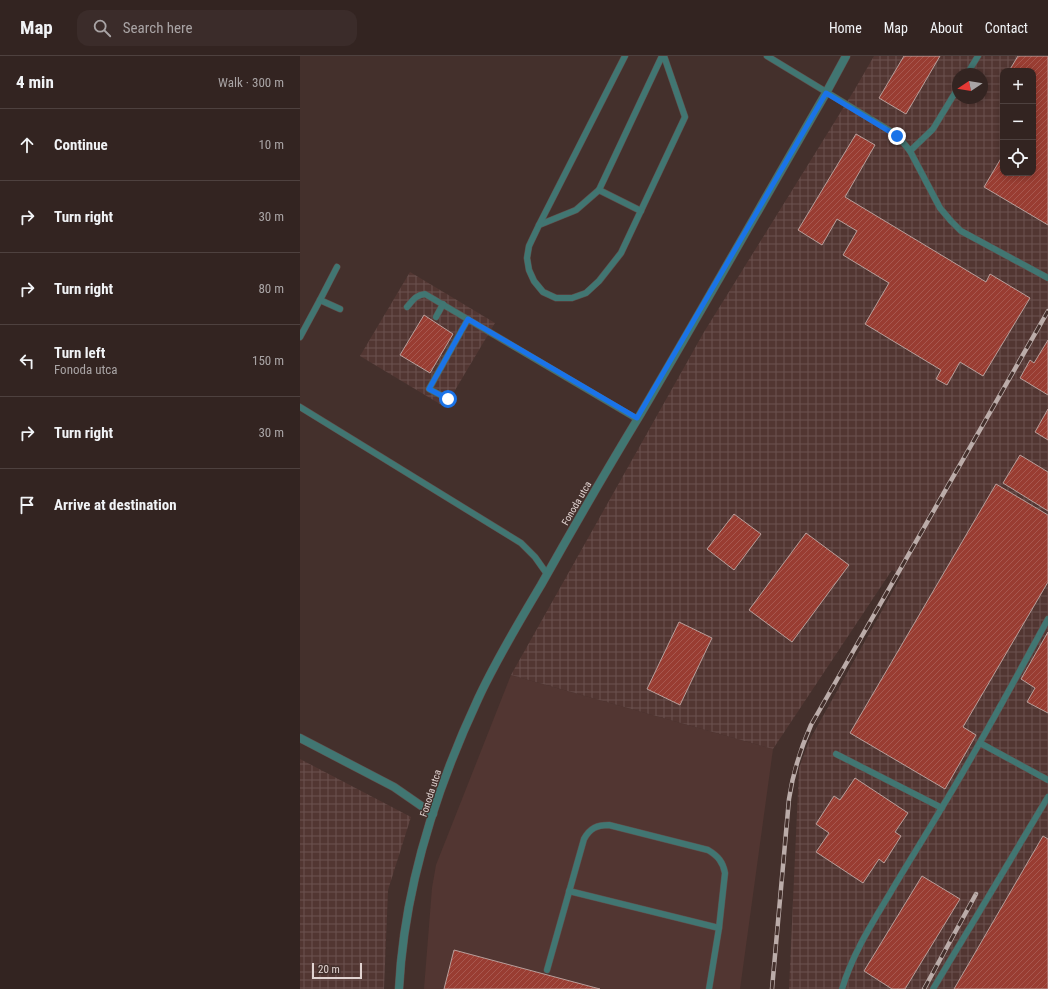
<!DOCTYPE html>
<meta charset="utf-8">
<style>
:root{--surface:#332421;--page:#3b2c2a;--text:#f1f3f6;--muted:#a9a4a5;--line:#4e413f}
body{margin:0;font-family:"Roboto Condensed",sans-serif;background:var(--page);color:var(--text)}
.controls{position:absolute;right:12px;top:12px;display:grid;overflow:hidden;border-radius:8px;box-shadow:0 2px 6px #0003}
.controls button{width:36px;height:36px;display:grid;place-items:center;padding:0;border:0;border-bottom:1px solid var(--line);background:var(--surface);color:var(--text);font:20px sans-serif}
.compass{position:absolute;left:652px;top:12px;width:36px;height:36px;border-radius:50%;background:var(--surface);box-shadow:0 2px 6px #0003;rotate:258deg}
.scale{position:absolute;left:12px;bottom:10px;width:50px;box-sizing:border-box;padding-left:4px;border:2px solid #e1d3d1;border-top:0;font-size:11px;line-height:14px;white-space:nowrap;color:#e1d3d1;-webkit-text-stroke:3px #44302c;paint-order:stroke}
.stop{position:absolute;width:12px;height:12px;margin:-9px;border:3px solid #1a73e8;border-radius:50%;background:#fff}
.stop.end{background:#1a73e8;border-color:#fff;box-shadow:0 1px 4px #0008}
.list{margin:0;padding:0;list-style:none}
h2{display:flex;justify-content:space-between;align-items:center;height:52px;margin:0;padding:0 16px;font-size:17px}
h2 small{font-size:13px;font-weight:400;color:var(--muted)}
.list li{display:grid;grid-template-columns:26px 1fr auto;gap:12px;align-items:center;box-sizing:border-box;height:72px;padding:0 16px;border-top:1px solid var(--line)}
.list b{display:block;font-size:15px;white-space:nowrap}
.list p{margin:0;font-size:13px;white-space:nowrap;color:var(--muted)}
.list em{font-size:13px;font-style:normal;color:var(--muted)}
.icon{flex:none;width:22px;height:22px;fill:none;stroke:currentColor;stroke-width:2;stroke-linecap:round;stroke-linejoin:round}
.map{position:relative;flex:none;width:748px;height:933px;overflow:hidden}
header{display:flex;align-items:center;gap:24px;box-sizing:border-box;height:56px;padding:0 20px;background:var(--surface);border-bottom:1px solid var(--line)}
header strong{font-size:19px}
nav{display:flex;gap:22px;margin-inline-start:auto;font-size:14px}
.search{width:280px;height:36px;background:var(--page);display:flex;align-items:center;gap:10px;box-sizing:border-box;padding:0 14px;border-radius:12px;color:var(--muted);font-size:15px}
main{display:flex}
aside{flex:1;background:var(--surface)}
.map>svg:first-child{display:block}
.built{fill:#523632}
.industrial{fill:url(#industrial-grid);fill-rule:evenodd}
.building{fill:url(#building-hatch);stroke:#b89f9b}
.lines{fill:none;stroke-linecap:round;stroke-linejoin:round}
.lane-casing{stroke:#604d4a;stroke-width:7}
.street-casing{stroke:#604d4a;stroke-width:9}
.lane{stroke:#417672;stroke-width:6}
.street{stroke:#417672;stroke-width:8}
.rail-casing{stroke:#bbaca9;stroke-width:4.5}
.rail{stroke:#44302c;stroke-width:3;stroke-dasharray:9;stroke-linecap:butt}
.route{stroke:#1a73e8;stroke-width:5}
.labels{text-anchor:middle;stroke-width:3;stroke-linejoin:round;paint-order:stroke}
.street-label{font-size:10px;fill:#e1d3d1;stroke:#44302c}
</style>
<header>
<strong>Map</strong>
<div class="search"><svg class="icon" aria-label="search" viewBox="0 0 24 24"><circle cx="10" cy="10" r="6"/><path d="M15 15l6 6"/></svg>Search here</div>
<nav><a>Home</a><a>Map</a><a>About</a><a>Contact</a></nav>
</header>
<main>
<aside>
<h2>4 min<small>Walk · 300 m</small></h2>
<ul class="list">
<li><svg class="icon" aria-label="ahead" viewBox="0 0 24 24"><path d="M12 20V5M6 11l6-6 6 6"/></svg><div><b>Continue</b></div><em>10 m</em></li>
<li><svg class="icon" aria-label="right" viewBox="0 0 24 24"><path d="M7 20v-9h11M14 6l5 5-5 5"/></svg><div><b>Turn right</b></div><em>30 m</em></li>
<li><svg class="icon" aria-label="right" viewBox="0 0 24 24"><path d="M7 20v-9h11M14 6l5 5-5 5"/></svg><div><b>Turn right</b></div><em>80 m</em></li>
<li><svg class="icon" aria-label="left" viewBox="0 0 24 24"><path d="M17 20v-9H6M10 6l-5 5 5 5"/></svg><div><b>Turn left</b><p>Fonoda utca</p></div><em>150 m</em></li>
<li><svg class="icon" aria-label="right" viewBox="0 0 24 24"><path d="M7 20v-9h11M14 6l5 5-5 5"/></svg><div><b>Turn right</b></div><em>30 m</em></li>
<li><svg class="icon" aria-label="arrive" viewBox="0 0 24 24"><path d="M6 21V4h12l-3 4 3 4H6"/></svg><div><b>Arrive at destination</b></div></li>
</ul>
</aside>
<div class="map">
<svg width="748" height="933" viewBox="0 0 748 933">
<defs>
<pattern id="industrial-grid" width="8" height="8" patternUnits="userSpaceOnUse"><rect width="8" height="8" fill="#523632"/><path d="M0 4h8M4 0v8" fill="none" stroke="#6b524f"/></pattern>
<pattern id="building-hatch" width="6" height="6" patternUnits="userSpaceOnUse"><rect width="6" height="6" fill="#993d32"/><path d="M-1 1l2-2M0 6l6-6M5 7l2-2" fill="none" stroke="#a7584f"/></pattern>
</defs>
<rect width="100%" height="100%" fill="#44302c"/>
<path class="built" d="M211,619L473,693L440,933H124L132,832L136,809Z"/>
<g class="industrial">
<path d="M574,0H748V933H489L499,712L509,685L602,519L592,514L473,693L211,619L404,276L555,33ZM703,15H733V117H703ZM658,18H682V42H658Z"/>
<path d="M110,216L195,267L145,351L60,300Z"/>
<path d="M0,703L111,761L88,834L84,933H0Z"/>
</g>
<g class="building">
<path d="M604,0H640L606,58L579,42Z"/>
<path d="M718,0H748V169L684,131L703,99V117H733V15H709Z"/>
<path d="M556,78L575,89L545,141L686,226L690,218L730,242L683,320L660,306L647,329L636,323L641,314L565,268L589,227L543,199L557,175L537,163L522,189L498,174Z"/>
<path d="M124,259L153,278L130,317L100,299Z"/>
<path d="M748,284V339L720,322L730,304L734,307Z"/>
<path d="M748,353V384L735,376Z"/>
<path d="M720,399L748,416V455L703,427Z"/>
<path d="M696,428L748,459V526L663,671L676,679L645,733L550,677Z"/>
<path d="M434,458L461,478L434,514L407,493Z"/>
<path d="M506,477L549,509L492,586L449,554Z"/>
<path d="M379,566L412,582L380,649L347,633Z"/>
<path d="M748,576V657L727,646L735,632L721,623Z"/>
<path d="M555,722L608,757L595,776L601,780L584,807L579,803L563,827L516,796L529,777L516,768L534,740L540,744Z"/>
<path d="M743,780L748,783V933H654Z"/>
<path d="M622,820L660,843L605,933H592L564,915Z"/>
<path d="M154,894L300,933H144Z"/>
</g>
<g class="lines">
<defs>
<g id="lane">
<path d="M362,0L299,134L276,154L239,169L229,190L227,202L229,214L234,225L243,236L256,242H272L286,237L299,225L321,197L385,61L364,0"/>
<path d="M467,0L597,79L610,95L640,152L651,165L661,175L748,222"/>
<path d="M667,18L678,0"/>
<path d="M610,95L633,73L658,32"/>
<path d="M299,134L341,155"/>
<path d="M239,169L325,0"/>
<path d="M20,244L40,253"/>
<path d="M107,251C113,244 116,239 125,238L337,363"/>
<path d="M136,261L143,248"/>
<path d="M0,281L20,244L37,211"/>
<path d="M148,343L129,333L168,263"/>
<path d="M0,351L221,487L235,501L247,518"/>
<path d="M680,687L748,724"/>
<path d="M536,698L642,752"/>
<path d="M269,835L419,872"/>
<path d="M247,914L284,783C290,772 297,769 309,769L408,794C418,800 423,806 425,817L419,872L409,933"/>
<path d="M542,933C552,899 571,869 589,839C606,810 624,782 641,753C679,691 713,627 748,563"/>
<path d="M633,933L748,741"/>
</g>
<g id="street">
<path d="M0,682L94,731L133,758"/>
<path d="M99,933C104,833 136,733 178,643C196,604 219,566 241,529C273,472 306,415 340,359C403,252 464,144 526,37L546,0"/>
</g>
</defs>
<use href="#lane" class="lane-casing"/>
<use href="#street" class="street-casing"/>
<use href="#lane" class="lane"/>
<use href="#street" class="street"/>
<defs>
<g id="rail">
<path d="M472,933L489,743C493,716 500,694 511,669L748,255"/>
<path d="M624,933L676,838"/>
</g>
</defs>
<use href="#rail" class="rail-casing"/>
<use href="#rail" class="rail"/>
</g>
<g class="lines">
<path class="route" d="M148,343L129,333L168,263L337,362L526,37L597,80"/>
</g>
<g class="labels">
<g class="street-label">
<text transform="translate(276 447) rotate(-60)" y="4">Fonoda utca</text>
<text transform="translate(130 737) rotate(-72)" y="4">Fonoda utca</text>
</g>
</g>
</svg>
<div class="controls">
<button>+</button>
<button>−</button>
<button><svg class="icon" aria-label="locate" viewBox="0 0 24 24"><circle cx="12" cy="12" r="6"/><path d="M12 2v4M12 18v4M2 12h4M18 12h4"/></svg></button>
</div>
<svg class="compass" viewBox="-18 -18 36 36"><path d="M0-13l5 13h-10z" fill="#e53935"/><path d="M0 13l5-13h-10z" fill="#a9a4a5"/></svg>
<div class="scale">20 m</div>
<div class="stop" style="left:148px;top:343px"></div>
<div class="stop end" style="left:597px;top:80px"></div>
</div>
</main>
